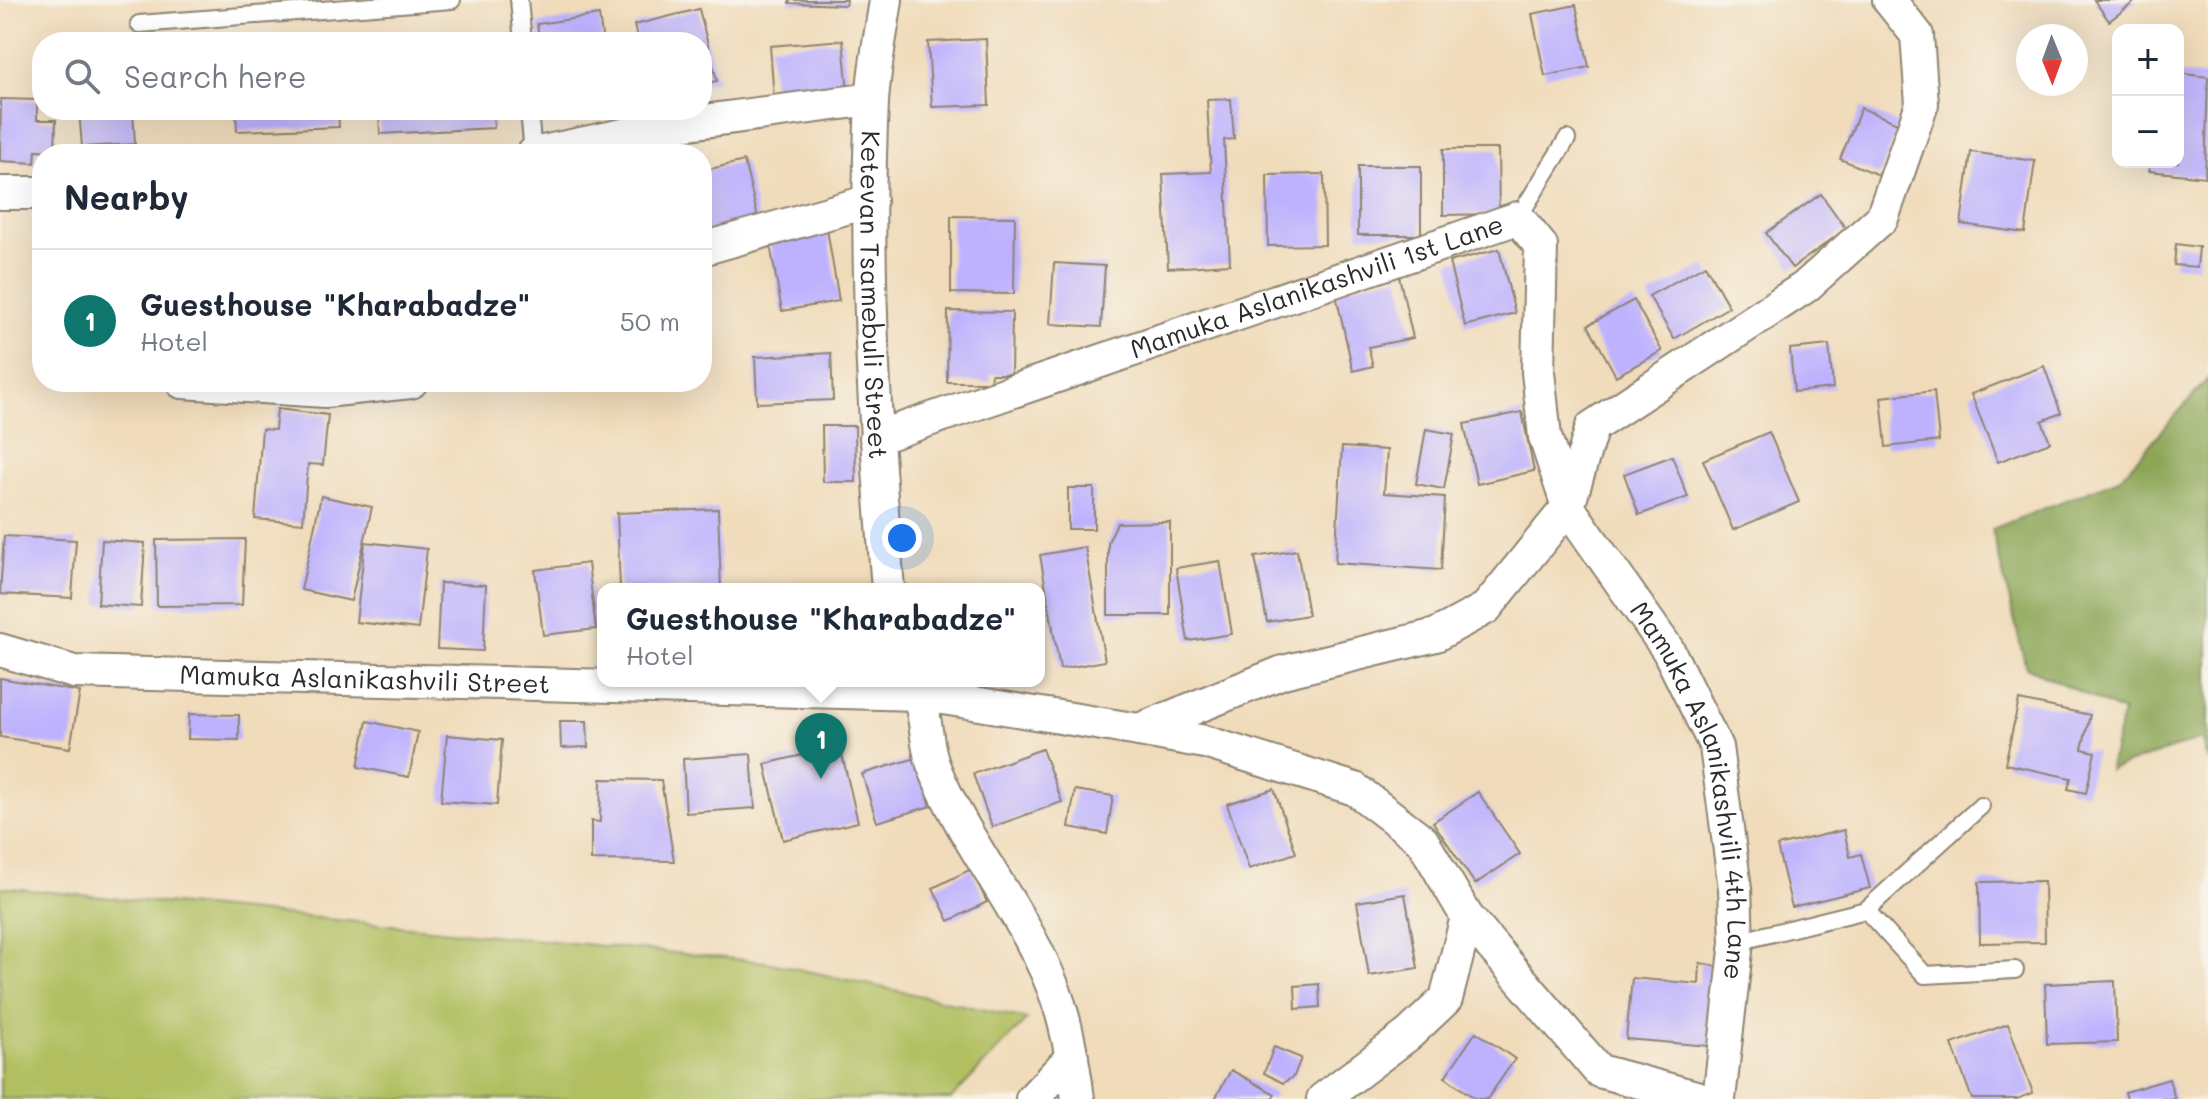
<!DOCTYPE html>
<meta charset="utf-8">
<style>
:root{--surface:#fff;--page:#f2f2f3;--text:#1f2937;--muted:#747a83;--line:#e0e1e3;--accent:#0f766e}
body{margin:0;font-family:Mali,sans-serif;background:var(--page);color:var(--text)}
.controls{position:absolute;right:24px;top:24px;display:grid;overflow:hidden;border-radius:16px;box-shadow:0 8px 32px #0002}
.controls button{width:72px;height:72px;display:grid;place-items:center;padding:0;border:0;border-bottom:2px solid var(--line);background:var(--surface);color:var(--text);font:40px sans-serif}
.compass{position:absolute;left:2016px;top:24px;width:72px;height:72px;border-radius:50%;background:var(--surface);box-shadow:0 8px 32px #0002;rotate:179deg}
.you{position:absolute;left:902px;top:538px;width:28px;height:28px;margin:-20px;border:6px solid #fff;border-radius:50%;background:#1a73e8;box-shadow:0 0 0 12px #1a73e833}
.badge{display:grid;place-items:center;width:52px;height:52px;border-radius:50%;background:var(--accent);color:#fff;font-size:26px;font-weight:700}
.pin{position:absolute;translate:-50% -66px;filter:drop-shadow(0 2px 4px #0008)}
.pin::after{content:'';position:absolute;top:42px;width:28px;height:24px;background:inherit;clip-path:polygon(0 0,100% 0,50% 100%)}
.popup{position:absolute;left:597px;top:583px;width:448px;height:104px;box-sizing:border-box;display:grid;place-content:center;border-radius:16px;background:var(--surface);filter:drop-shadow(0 2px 6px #0005);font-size:26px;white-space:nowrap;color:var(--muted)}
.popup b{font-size:30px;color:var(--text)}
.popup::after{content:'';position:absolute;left:50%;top:100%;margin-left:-16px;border:16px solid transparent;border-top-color:var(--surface)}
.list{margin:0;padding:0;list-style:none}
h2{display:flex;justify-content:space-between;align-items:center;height:104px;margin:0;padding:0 32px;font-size:34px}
h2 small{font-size:26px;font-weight:400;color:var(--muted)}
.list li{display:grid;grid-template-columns:52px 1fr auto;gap:24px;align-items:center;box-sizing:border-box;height:144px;padding:0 32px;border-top:2px solid var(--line)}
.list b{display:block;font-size:30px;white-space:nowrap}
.list p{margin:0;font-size:26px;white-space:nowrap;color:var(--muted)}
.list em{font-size:26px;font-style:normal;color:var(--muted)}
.icon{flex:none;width:44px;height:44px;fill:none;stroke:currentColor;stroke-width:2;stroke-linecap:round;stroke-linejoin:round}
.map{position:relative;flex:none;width:2208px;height:1099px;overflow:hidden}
.search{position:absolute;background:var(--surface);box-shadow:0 8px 32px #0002;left:32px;top:32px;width:680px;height:88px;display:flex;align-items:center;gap:20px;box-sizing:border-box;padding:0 28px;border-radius:32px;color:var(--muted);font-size:30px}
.panel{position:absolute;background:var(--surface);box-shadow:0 8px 32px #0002;left:32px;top:144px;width:680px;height:248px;border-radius:32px}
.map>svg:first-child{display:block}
.green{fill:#b1bf61;stroke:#6e7546;stroke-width:2}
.forest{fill:#8ca657;stroke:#5c6841;stroke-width:2}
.building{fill:#beb2fe}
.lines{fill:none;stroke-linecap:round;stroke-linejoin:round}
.lane-casing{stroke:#8e8372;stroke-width:20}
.street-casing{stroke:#8e8372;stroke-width:36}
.lane{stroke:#fff;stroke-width:16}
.street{stroke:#fff;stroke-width:32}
.labels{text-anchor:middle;stroke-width:6;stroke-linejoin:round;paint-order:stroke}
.street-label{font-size:26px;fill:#2b2b2b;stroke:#f7f3e8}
</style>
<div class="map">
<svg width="2208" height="1099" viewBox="0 0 2208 1099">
<rect width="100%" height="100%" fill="#f7f3e8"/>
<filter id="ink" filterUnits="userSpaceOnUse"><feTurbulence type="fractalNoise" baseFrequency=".0125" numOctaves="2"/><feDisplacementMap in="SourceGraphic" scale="16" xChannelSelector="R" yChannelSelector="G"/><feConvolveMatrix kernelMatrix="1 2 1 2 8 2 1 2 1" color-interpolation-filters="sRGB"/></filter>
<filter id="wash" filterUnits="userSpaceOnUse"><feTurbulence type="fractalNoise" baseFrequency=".006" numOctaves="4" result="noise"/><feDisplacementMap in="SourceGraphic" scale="32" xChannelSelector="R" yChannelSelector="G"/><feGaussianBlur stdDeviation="1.8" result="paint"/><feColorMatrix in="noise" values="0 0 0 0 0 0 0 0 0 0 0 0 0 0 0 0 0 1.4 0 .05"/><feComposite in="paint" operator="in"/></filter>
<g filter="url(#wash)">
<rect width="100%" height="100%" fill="#f0dbba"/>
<path class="green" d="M0,887L766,962L1027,1019L951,1099H0Z"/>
<path class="forest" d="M2208,379V761L2201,739L2109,770L2123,712L2026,667L1992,529L2119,479Z"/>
<g id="blocks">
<g class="building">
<path d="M790,0H847L846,5L789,3Z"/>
<path d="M2094,0H2137L2109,21Z"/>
<path d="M1576,5L1589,67L1545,76L1532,14Z"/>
<path d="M699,9L717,81L702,84V42H638L634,25Z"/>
<path d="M599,15L603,42H540L537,24Z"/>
<path d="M490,33V42H376V38Z"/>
<path d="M986,39L989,105L932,107L928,42Z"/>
<path d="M843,40L848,93L774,99L770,46Z"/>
<path d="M2178,73L2208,77L2205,177L2149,171L2150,162H2178Z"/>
<path d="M1,99L37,100V120H56L55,151L36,150L35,163L0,161Z"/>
<path d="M1231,99L1234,139L1224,140L1230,264L1168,268L1163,174L1211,172L1207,100Z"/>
<path d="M1861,108L1900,124L1879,175L1840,159Z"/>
<path d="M79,110H133L135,144L82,147Z"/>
<path d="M236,110H338L339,127L237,131Z"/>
<path d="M379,110H493L494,128L380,134Z"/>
<path d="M1443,149H1498L1499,214L1443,215Z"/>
<path d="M1971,152L2035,161L2025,233L1961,224Z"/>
<path d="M744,161L758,218L702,232V171Z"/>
<rect x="1358" y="166" width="63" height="69"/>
<path d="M1324,174L1325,245L1268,246L1267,175Z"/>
<path d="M1821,194L1846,229L1792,268L1766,233Z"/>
<path d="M951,216L1015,217L1014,294L951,293Z"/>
<path d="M827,229L839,301L782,311L769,239Z"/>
<path d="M2176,244L2199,247L2197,267L2174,265Z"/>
<path d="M1499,249L1515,313L1465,326L1449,262Z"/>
<path d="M1054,263L1105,266L1101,327L1050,324Z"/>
<path d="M1705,265L1729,307L1674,339L1649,296Z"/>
<path d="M1399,276L1413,338L1368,347L1373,366L1353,371L1335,290Z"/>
<path d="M1634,300L1662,351L1616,376L1588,325Z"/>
<path d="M948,311L1012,312L1011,374H991L990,382H947Z"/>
<path d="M1829,345L1833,388L1794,392L1790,349Z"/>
<path d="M831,353L833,400L757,403L755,357Z"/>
<path d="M2044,366L2061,413L2042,421L2050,442L1998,462L1971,394Z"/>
<path d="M1934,391L1939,441L1886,447L1881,397Z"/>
<path d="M277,409L328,415L323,465L308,464L303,523L255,519L262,429L275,430Z"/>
<path d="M1522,412L1534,471L1477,484L1464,424Z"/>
<path d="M822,426H855L856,482H823Z"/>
<path d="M1426,429L1454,434L1444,489L1416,484Z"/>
<path d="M1769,432L1799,502L1733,530L1703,460Z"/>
<path d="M1342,447L1387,450L1384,493L1445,497L1441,570L1335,563Z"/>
<path d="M1672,456L1688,497L1639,515L1624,474Z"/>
<rect x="1068" y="488" width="26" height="41"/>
<path d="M321,496L372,507L351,601L301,590Z"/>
<path d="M718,509L721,589H620L617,513Z"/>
<path d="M1170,522V615H1108V542L1117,523Z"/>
<path d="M4,536L76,540L72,598L0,594Z"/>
<path d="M245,539L242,605L157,606L156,540Z"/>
<path d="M102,540L145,543L141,607L98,604Z"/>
<path d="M365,542L427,549L418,629L356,622Z"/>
<path d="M1085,547L1105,661L1060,669L1040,555Z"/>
<path d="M1297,550L1308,615L1267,622L1255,557Z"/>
<path d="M1220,561L1232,634L1188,641L1176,568Z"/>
<path d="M588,563L596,629L543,635L535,570Z"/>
<path d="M440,583L486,585L483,651L437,649Z"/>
<path d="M0,678L80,692L70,748L0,737Z"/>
<path d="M2019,700L2090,715L2082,749L2095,752L2086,793L2068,789L2071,778L2005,764Z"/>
<path d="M189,714L239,715V740L188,739Z"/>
<path d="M367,721L418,732L409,777L358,767Z"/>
<path d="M560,721H587L588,747L561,748Z"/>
<path d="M447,735L502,740L497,805L441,801Z"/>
<path d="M840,746L858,822L783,840L765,764Z"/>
<path d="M1042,749L1062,802L992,827L973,774Z"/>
<path d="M751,754L755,808L686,813L683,759Z"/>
<path d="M916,758L931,806L877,822L862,774Z"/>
<path d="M601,779L661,780L674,861L591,860V821L600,822Z"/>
<path d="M1274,789L1296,853L1249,869L1227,804Z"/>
<path d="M1075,790L1113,796L1107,834L1069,827Z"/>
<path d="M1478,792L1520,854L1475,884L1433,822Z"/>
<path d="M1844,830L1850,857L1861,854L1870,888L1792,907L1777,846Z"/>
<path d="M971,869L987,902L949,921L933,888Z"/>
<path d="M2044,881L2045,942L1980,943L1979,882Z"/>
<path d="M1405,894L1418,968L1369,976L1357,902Z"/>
<path d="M1700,963L1724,967L1721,1047L1626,1039L1632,978L1699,984Z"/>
<path d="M2115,981L2117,1042L2047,1044L2045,984Z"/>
<path d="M1319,984L1320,1007L1296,1009L1295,986Z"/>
<path d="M2008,1024L2033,1093L2017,1099H1972L1952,1044Z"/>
<path d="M1476,1032L1515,1059L1487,1099H1476L1445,1077Z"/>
<path d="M1274,1047L1301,1058L1294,1076L1283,1083L1264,1073Z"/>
<path d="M1231,1070L1275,1094L1272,1099H1215Z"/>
<path d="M2169,1079L2175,1099H2127L2125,1092Z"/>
</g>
</g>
</g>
<g filter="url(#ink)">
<use href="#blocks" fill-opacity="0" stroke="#8e8372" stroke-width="2"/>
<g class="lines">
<defs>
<g id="lane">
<path d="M519,0L523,42"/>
<path d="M139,24L452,0"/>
<path d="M529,110L533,154"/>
<path d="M1518,218L1567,139"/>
<path d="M1866,910L1981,806"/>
<path d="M1737,942L1866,910L1925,975L2015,970"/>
</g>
<g id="street">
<path id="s1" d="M886,0C881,34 874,68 872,102C864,264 875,428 888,589"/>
<path d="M533,154L666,126L872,99"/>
<path d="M0,193H42"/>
<path d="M702,249L870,201"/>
<path d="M182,382L325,391L411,382"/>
<path id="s2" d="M876,438L1518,218L1541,246L1538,372L1545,437L1568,507L1668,650L1716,747L1735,888L1737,942L1719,1099"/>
<path id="s3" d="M0,650L74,672L919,694L1139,730L1283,672L1436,635L1486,608L1568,507L1592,427L1805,287L1882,218L1922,104L1917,35L1889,0"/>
<path d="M910,681C929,706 923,739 934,767C967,850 1031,919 1059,1004C1069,1035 1074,1067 1078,1099"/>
<path d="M1139,730L1205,742L1355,789L1422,840L1467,917L1599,1071L1703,1099"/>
<path d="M1032,1099L1072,1057"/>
<path d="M1323,1099L1409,1034L1446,999L1467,917"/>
</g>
</defs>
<use href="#lane" class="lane-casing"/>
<use href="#street" class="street-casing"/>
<use href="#lane" class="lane"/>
<use href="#street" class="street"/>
</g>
</g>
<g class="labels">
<g class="street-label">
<text dy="9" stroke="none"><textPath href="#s2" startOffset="466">Mamuka Aslanikashvili 1st Lane</textPath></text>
<text dy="9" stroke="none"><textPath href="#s1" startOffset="296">Ketevan Tsamebuli Street</textPath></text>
<text dy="9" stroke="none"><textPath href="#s3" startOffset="368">Mamuka Aslanikashvili Street</textPath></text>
<text dy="9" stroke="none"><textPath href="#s2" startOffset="1298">Mamuka Aslanikashvili 4th Lane</textPath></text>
</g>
</g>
</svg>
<div class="controls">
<button>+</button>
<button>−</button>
</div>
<svg class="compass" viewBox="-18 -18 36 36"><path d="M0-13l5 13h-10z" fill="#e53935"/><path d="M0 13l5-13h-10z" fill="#747a83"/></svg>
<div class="you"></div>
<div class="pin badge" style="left:821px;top:779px">1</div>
<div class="popup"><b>Guesthouse &quot;Kharabadze&quot;</b>Hotel</div>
<div class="search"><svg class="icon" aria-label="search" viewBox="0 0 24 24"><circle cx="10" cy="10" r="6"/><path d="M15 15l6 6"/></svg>Search here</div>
<section class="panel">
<h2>Nearby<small></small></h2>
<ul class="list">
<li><span class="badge">1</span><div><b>Guesthouse &quot;Kharabadze&quot;</b><p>Hotel</p></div><em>50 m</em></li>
</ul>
</section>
</div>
